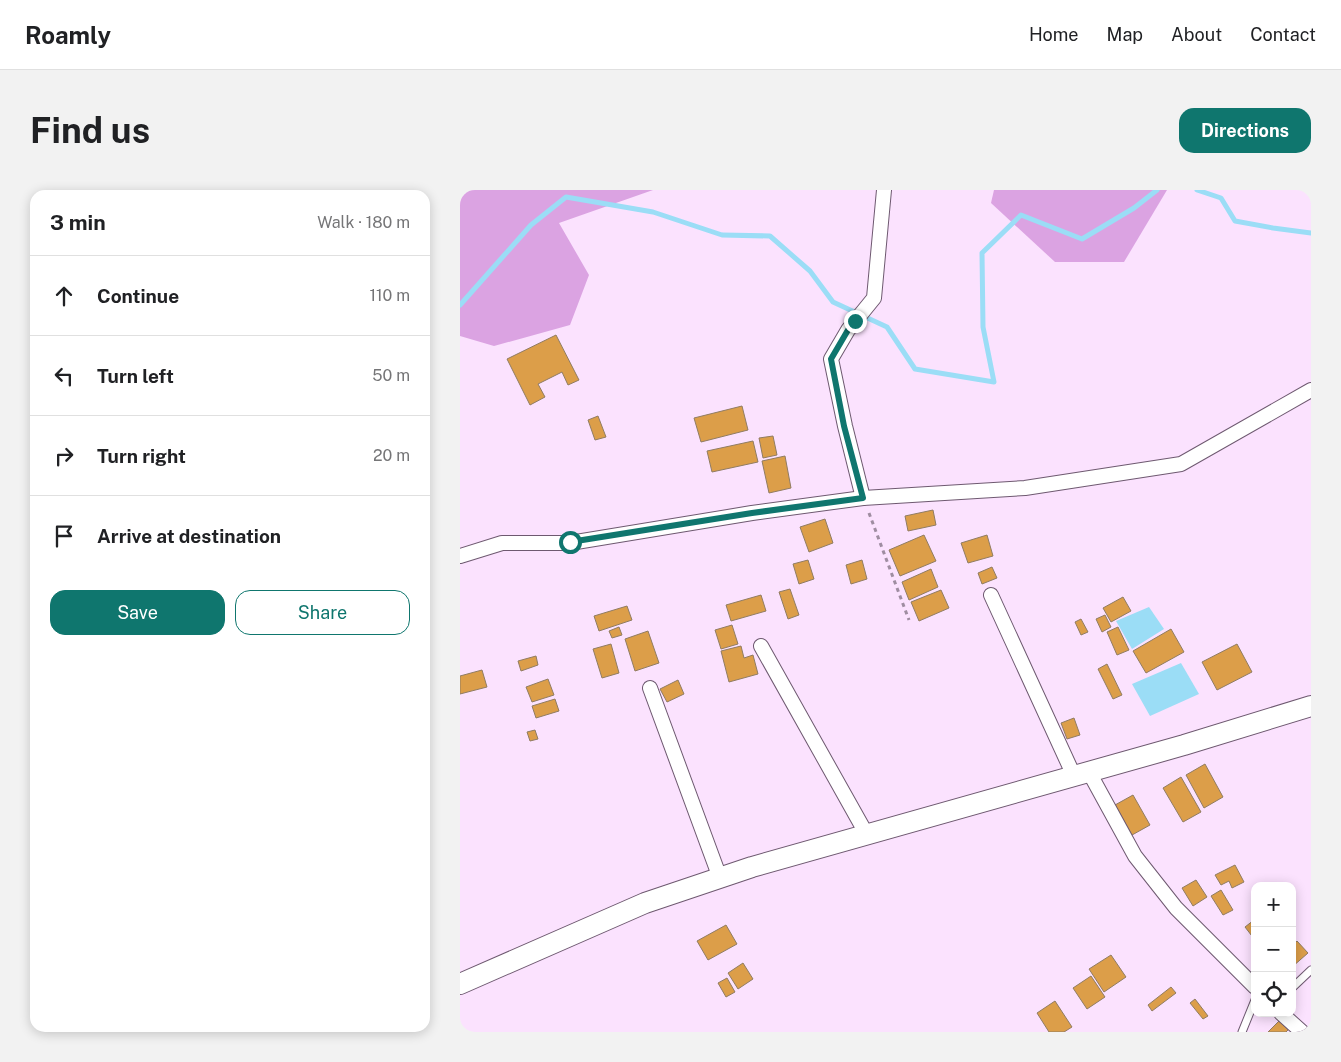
<!DOCTYPE html>
<meta charset="utf-8">
<style>
:root{--surface:#fff;--page:#f2f2f2;--text:#202124;--muted:#757577;--line:#e0e0e0;--accent:#0f766e}
body{margin:0;font-family:"Public Sans",sans-serif;background:var(--page);color:var(--text)}
.controls{position:absolute;right:15px;bottom:15px;display:grid;overflow:hidden;border-radius:10px;box-shadow:0 2px 12px #0003}
.controls button{width:45px;height:45px;display:grid;place-items:center;padding:0;border:0;border-bottom:1px solid var(--line);background:var(--surface);color:var(--text);font:25px sans-serif}
.stop{position:absolute;width:15px;height:15px;margin:-11px;border:4px solid #0f766e;border-radius:50%;background:#fff}
.stop.end{background:#0f766e;border-color:#fff;box-shadow:0 1px 5px #0008}
.list{margin:0;padding:0;list-style:none}
h2{display:flex;justify-content:space-between;align-items:center;height:65px;margin:0;padding:0 20px;font-size:21px}
h2 small{font-size:16px;font-weight:400;color:var(--muted)}
.list li{display:grid;grid-template-columns:32px 1fr auto;gap:15px;align-items:center;box-sizing:border-box;height:80px;padding:0 20px;border-top:1px solid var(--line)}
.list b{display:block;font-size:19px;white-space:nowrap}
.list em{font-size:16px;font-style:normal;color:var(--muted)}
.actions{display:flex;gap:10px;padding:15px 20px}
.actions a{flex:1;padding:11px 0;border:1px solid var(--accent);border-radius:15px;text-align:center;font-size:18px;color:var(--accent)}
.actions .main{background:var(--accent);color:#fff}
.icon{flex:none;width:28px;height:28px;fill:none;stroke:currentColor;stroke-width:2;stroke-linecap:round;stroke-linejoin:round}
.map{position:relative;flex:none;width:851px;height:842px;overflow:hidden;border-radius:15px}
header{display:flex;align-items:center;gap:30px;box-sizing:border-box;height:70px;padding:0 25px;background:var(--surface);border-bottom:1px solid var(--line)}
header strong{font-size:24px}
nav{display:flex;gap:28px;margin-inline-start:auto;font-size:18px}
.intro{display:flex;align-items:center;justify-content:space-between;box-sizing:border-box;height:120px;padding:0 30px}
h1{margin:0;font-size:35px}
.button{padding:12px 22px;border-radius:15px;background:var(--accent);color:#fff;font-size:18px;font-weight:700}
main{display:flex;gap:30px;padding:0 30px}
aside{flex:1;background:var(--surface);border-radius:15px;box-shadow:0 2px 12px #0003}
.map>svg:first-child{display:block}
.green{fill:#dba3e2}
.water{fill:#9bddf6}
.lines{fill:none;stroke-linecap:round;stroke-linejoin:round}
.stream{stroke:#9bddf6;stroke-width:5}
.building{fill:#dc9e49;stroke:#907c62}
.service-casing{stroke:#6e5970;stroke-width:9}
.minor-casing{stroke:#6e5970;stroke-width:16}
.secondary-casing{stroke:#6e5970;stroke-width:22}
.path{stroke:#9f8da1;stroke-width:3;stroke-dasharray:4 4;stroke-linecap:butt}
.service{stroke:#fff;stroke-width:7}
.minor{stroke:#fff;stroke-width:14}
.secondary{stroke:#fff;stroke-width:20}
.route{stroke:#0f766e;stroke-width:6}
</style>
<header>
<strong>Roamly</strong>
<nav><a>Home</a><a>Map</a><a>About</a><a>Contact</a></nav>
</header>
<div class="intro"><h1>Find us</h1><a class="button">Directions</a></div>
<main>
<aside>
<h2>3 min<small>Walk · 180 m</small></h2>
<ul class="list">
<li><svg class="icon" aria-label="ahead" viewBox="0 0 24 24"><path d="M12 20V5M6 11l6-6 6 6"/></svg><div><b>Continue</b></div><em>110 m</em></li>
<li><svg class="icon" aria-label="left" viewBox="0 0 24 24"><path d="M17 20v-9H6M10 6l-5 5 5 5"/></svg><div><b>Turn left</b></div><em>50 m</em></li>
<li><svg class="icon" aria-label="right" viewBox="0 0 24 24"><path d="M7 20v-9h11M14 6l5 5-5 5"/></svg><div><b>Turn right</b></div><em>20 m</em></li>
<li><svg class="icon" aria-label="arrive" viewBox="0 0 24 24"><path d="M6 21V4h12l-3 4 3 4H6"/></svg><div><b>Arrive at destination</b></div></li>
</ul>
<div class="actions"><a class="main">Save</a><a>Share</a></div>
</aside>
<div class="map">
<svg width="851" height="842" viewBox="0 0 851 842">
<rect width="100%" height="100%" fill="#fbe2fe"/>
<g class="green">
<path d="M0,0H193L99,33L129,85L110,135L34,156L0,146Z"/>
<path d="M534,0H707L664,72H595L531,13Z"/>
</g>
<g class="water">
<path d="M689,417L704,439L672,459L656,431Z"/>
<path d="M721,473L739,504L690,526L672,494Z"/>
</g>
<g class="lines">
<g class="stream">
<path d="M737,0L761,8L775,31L813,38L851,43"/>
<path d="M0,115L71,35L106,7L193,22L262,45L310,46L350,81L373,112L427,137L455,179L534,192L523,137L522,63L561,25L622,49L674,18L697,0"/>
</g>
</g>
<g class="building">
<path d="M96,145L119,190L108,195L102,182L78,194L85,207L70,215L47,169Z"/>
<path d="M282,216L288,240L241,252L234,228Z"/>
<path d="M138,226L146,247L135,250L128,230Z"/>
<path d="M313,246L317,265L303,268L299,248Z"/>
<path d="M293,251L298,272L252,282L247,261Z"/>
<path d="M325,266L331,298L309,303L302,271Z"/>
<path d="M473,320L476,335L448,341L445,326Z"/>
<path d="M365,329L373,353L349,362L340,337Z"/>
<path d="M464,345L476,371L440,386L429,360Z"/>
<path d="M527,345L533,366L508,373L501,353Z"/>
<path d="M348,370L354,389L339,394L333,374Z"/>
<path d="M402,370L407,389L391,394L386,375Z"/>
<path d="M532,377L537,388L522,394L518,383Z"/>
<path d="M471,379L478,397L449,410L442,392Z"/>
<path d="M330,399L339,425L328,429L319,402Z"/>
<path d="M481,400L489,418L459,431L451,412Z"/>
<path d="M301,405L306,421L271,431L266,415Z"/>
<path d="M663,407L671,421L651,432L643,418Z"/>
<path d="M167,416L172,430L139,441L134,426Z"/>
<path d="M645,425L651,437L642,442L636,429Z"/>
<path d="M621,429L628,442L621,445L615,432Z"/>
<path d="M272,435L278,454L261,459L255,440Z"/>
<path d="M159,437L162,445L152,448L149,441Z"/>
<path d="M658,437L669,460L657,465L647,442Z"/>
<path d="M711,439L724,462L686,483L673,461Z"/>
<path d="M188,441L199,473L175,481L165,449Z"/>
<path d="M151,454L159,483L142,488L133,459Z"/>
<path d="M777,454L792,482L757,500L742,472Z"/>
<path d="M281,456L284,468L293,465L298,484L269,492L261,461Z"/>
<path d="M76,466L78,475L61,481L58,471Z"/>
<path d="M647,474L662,505L653,509L638,479Z"/>
<path d="M22,480L27,497L0,504V486Z"/>
<path d="M88,489L94,505L72,512L66,497Z"/>
<path d="M218,490L224,504L207,512L200,499Z"/>
<path d="M95,509L99,521L76,528L72,516Z"/>
<path d="M614,528L620,545L607,549L601,533Z"/>
<path d="M75,540L78,549L70,551L67,542Z"/>
<path d="M745,574L763,607L744,618L726,585Z"/>
<path d="M721,587L741,622L723,632L703,598Z"/>
<path d="M673,605L690,635L672,645L655,615Z"/>
<path d="M775,675L784,692L772,698L769,691L761,695L755,685Z"/>
<path d="M736,690L747,707L733,716L722,698Z"/>
<path d="M761,700L773,720L763,725L751,706Z"/>
<path d="M794,730L795,731V750L785,737Z"/>
<path d="M266,735L277,754L248,770L237,751Z"/>
<path d="M837,751L848,763L832,777V756Z"/>
<path d="M651,765L666,787L644,802L629,779Z"/>
<path d="M283,773L293,789L278,799L268,783Z"/>
<path d="M631,786L645,807L627,819L613,798Z"/>
<path d="M267,788L275,802L266,807L258,793Z"/>
<path d="M711,797L716,803L692,821L688,815Z"/>
<path d="M735,809L748,826L743,829L730,813Z"/>
<path d="M595,811L612,837L604,842H589L577,823Z"/>
<path d="M820,830L828,840L826,842H808Z"/>
</g>
<g class="lines">
<defs>
<g id="service">
<path d="M832,798L851,780"/>
<path d="M782,842L795,810"/>
</g>
<g id="minor">
<path d="M403,308L385,236L371,169L388,140L414,108L424,0"/>
<path d="M0,366L42,353H110L292,323L403,308L565,298L721,274L851,200"/>
<path d="M531,405L614,586"/>
<path d="M301,456L407,645"/>
<path d="M190,498L260,688"/>
<path d="M629,582L675,666L716,718L795,797"/>
<path d="M821,823L842,842"/>
</g>
<path id="secondary" d="M0,794L185,713L292,677L724,555L851,516"/>
</defs>
<use href="#service" class="service-casing"/>
<use href="#minor" class="minor-casing"/>
<use href="#secondary" class="secondary-casing"/>
<path class="path" d="M409,323L449,430"/>
<use href="#service" class="service"/>
<use href="#minor" class="minor"/>
<use href="#secondary" class="secondary"/>
</g>
<g class="lines">
<path class="route" d="M110,352L292,323L403,308L384,236L371,169L388,140L395,131"/>
</g>
</svg>
<div class="controls">
<button>+</button>
<button>−</button>
<button><svg class="icon" aria-label="locate" viewBox="0 0 24 24"><circle cx="12" cy="12" r="6"/><path d="M12 2v4M12 18v4M2 12h4M18 12h4"/></svg></button>
</div>
<div class="stop" style="left:110px;top:352px"></div>
<div class="stop end" style="left:395px;top:131px"></div>
</div>
</main>
